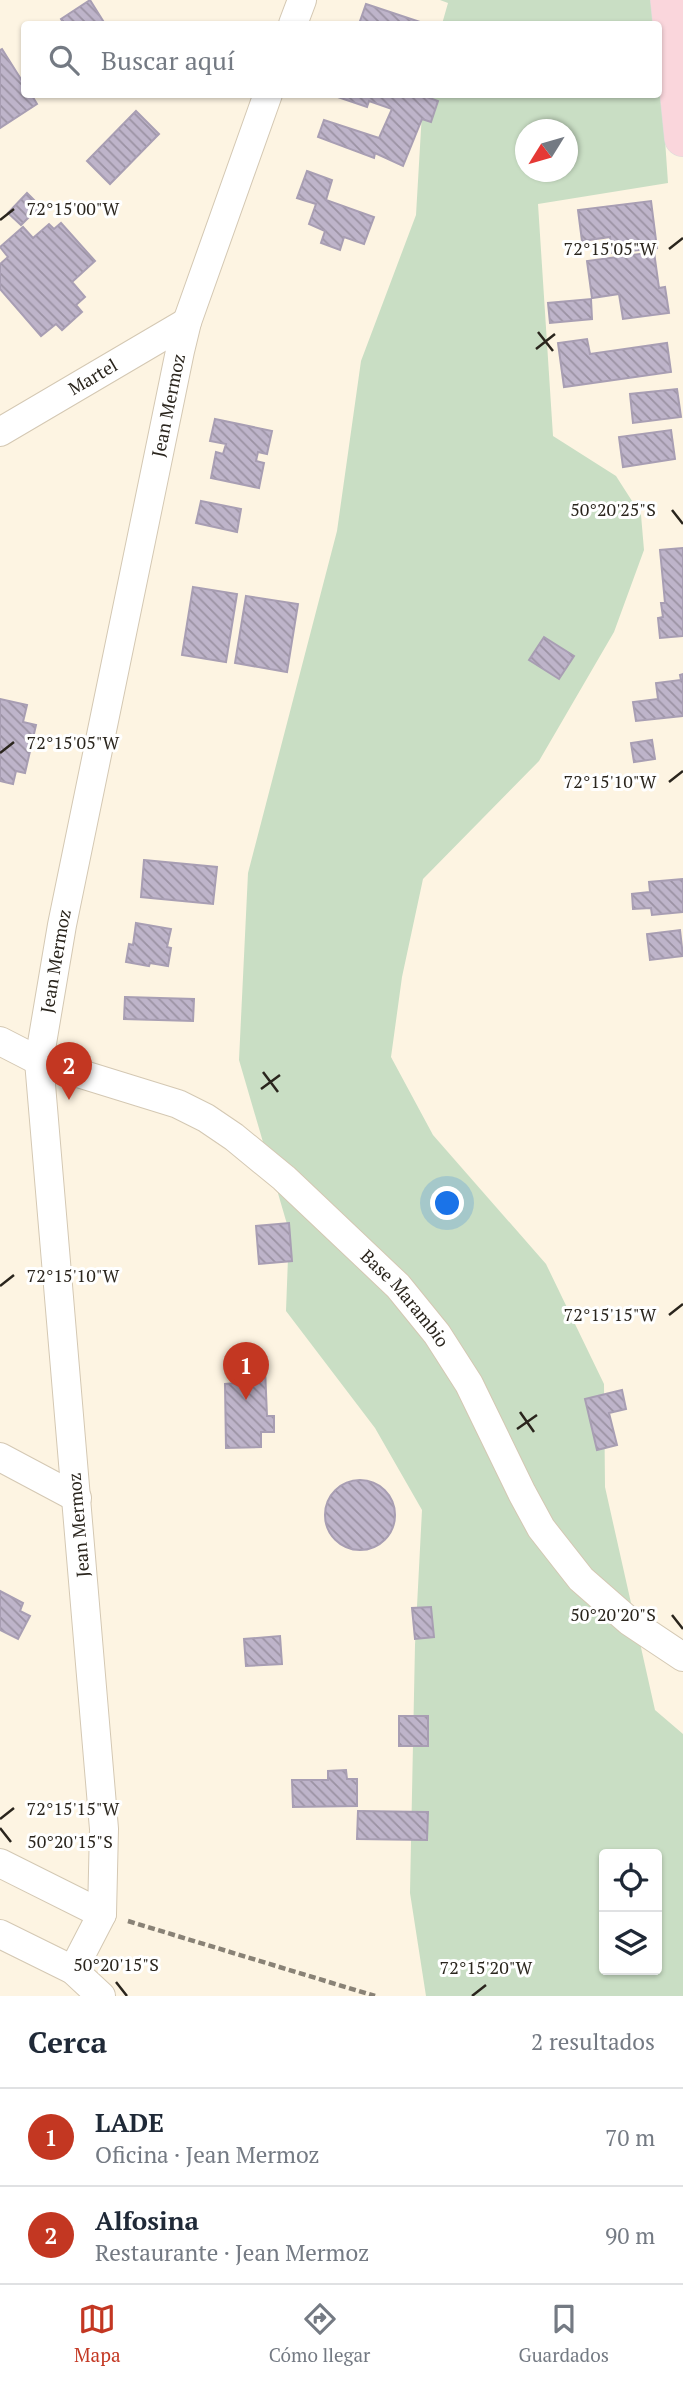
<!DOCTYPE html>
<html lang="es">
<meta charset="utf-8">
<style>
:root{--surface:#fff;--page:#f2f2f3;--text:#1f2937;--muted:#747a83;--line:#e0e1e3;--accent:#c33722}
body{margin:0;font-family:"PT Serif",serif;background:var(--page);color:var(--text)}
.controls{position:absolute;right:21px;bottom:21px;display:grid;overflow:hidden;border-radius:7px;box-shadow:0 2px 5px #0004}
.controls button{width:63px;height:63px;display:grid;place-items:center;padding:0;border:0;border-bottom:2px solid var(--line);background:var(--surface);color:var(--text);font:35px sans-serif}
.compass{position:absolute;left:515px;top:119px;width:63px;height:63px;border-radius:50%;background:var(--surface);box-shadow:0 2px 5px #0004;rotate:233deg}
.you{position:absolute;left:448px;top:1204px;width:24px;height:24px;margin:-18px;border:5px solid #fff;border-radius:50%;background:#1a73e8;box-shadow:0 0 0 10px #1a73e833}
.badge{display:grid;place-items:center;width:46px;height:46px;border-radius:50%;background:var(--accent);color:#fff;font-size:23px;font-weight:700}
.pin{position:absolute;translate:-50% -58px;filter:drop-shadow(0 2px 4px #0008)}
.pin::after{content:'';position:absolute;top:37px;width:24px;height:21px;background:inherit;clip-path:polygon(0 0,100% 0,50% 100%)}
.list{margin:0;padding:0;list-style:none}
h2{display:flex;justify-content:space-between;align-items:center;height:91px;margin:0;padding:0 28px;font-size:30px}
h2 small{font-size:23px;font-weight:400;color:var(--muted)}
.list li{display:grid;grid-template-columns:46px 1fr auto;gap:21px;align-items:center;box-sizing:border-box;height:98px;padding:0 28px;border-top:2px solid var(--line)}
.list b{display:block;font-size:26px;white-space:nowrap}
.list p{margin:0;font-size:23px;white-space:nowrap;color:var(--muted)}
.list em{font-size:23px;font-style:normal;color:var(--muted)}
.icon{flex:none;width:38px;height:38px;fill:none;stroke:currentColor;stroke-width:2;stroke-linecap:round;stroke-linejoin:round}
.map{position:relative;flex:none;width:683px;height:1996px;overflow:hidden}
.search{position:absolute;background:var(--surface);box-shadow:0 2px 5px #0004;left:21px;right:21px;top:21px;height:77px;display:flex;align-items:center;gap:18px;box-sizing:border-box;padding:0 24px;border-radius:7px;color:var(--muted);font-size:26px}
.sheet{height:287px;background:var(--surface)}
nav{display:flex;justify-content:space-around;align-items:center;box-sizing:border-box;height:98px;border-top:2px solid var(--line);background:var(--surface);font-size:19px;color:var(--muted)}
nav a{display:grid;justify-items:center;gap:4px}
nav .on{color:var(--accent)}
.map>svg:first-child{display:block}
.garden{fill:#c9dec4;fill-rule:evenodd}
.building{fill:url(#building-back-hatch);stroke:#a89eb3;stroke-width:2}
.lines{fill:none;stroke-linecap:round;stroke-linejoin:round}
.minor-casing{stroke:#d4c8b3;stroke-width:30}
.major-casing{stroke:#dddcdb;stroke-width:38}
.path{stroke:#898276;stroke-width:4.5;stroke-dasharray:7 3.5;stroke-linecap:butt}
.minor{stroke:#fff;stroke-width:28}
.major{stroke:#fad6dc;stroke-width:37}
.ticks{fill:none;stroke:#2a251d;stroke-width:2.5}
.labels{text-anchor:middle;stroke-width:6;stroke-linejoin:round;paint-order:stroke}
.street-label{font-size:18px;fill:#2a251d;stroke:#fff}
.ticks-label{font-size:18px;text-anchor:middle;fill:#2a251d;stroke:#fff;stroke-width:6;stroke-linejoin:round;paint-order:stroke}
</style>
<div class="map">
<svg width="683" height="1996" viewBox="0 0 683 1996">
<defs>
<pattern id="building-back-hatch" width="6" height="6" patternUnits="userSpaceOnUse" patternTransform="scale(1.75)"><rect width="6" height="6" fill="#beb4ca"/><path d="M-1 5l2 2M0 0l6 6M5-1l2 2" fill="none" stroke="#9b92a3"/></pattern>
</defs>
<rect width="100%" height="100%" fill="#fdf4e2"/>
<g class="garden">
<path d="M440,0H675L658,24H442L448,3Z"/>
<path d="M659,53L668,183L538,204L553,436L616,476L641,515L644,550L614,632L539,761L423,879L402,977L391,1057L433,1135L546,1264L604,1384L605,1487L655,1710L683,1734V1996H426L410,1893L415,1645L422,1510L375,1428L286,1311L289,1231L239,1060L248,873L337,531L361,361L416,215L423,95L658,94ZM526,130H568V172H526ZM604,1854H657V1970H604Z"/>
</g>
<g class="building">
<path d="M90,0L105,24H64L61,19Z"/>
<path d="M366,4L426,24H359Z"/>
<path d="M2,49L24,84V94H31L37,104L0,128V50Z"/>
<path d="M329,94H419L438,101L431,122L422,119L403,166L375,153L374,158L318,137L324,120L379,138L392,109L369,101L367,107Z"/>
<path d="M136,111L159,134L110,184L87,161Z"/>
<path d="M307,171L332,180L326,200L374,217L364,244L344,237L340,250L321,243L325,231L309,224L316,204L297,198Z"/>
<path d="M27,193L40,206L21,225L8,213Z"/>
<path d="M651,201L657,248L612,253L610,237L582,241L578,210Z"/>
<path d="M61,223L95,261L72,282L85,297L76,305L82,312L62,330L56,324L41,336L0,289V264L8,257L0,247L23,227L33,238L49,224L54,229Z"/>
<path d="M654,252L659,288L665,287L669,313L623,319L619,294L592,298L587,261Z"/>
<path d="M591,299L592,319L550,323L548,303Z"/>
<path d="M587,339L590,354L667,343L671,372L564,387L558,343Z"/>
<path d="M677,389L681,417L633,423L630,394Z"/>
<path d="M215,419L272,431L267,454L258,452L256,461L264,463L259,488L211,478L216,452L223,454L226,444L210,441Z"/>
<path d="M671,430L675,459L623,467L619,437Z"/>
<path d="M201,501L241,509L237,532L196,523Z"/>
<path d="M683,548V636L660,638L658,618L663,617L661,603H665L660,550Z"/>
<path d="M193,587L237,594L226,662L182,655Z"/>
<path d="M246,596L298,604L287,672L235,663Z"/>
<path d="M544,637L574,656L559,679L529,660Z"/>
<path d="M683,674V716L636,721L633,702L658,699L656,683L681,680L680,675Z"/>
<path d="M0,699L27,705L23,722L36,725L25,773L16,771L13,784L0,781Z"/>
<path d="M652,740L655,759L634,762L631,743Z"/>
<path d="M144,860L217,867L213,904L141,897Z"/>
<path d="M683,879V912L652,915L651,908L633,909L632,894L650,892L649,882Z"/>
<path d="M136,923L171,929L167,947L171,948L168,966L150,963L149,966L126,962L129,944L133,945Z"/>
<path d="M680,930L683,956L650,960L647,934Z"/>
<path d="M125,997L194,999L193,1021L124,1019Z"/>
<path d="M289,1223L292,1261L259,1264L256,1226Z"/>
<path d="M265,1368L267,1416H274V1432H261V1447L226,1448L225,1384L236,1383V1369Z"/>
<path d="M622,1390L626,1409L609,1413L617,1445L597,1450L585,1399Z"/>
<circle cx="360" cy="1515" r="35"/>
<path d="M0,1591L23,1603L20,1611L30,1616L18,1639L0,1630Z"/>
<path d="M431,1607L434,1637L415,1639L412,1608Z"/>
<path d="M280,1636L282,1664L246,1666L244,1639Z"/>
<rect x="399" y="1716" width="29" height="30"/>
<path d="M346,1770L347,1779H357V1806L293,1807L292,1780H328V1771Z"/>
<path d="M358,1811L428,1812L427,1840L357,1839Z"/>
</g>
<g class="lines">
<defs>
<g id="minor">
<path d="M293,24L302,0"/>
<path id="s1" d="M0,432L187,322"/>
<path id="s2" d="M0,1041L39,1061L178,1104L206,1118L234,1137L284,1178L398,1286L437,1334L469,1384L522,1493L541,1528L581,1579L629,1621L683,1657"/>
<path d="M0,1457L77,1498"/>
<path d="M0,1863L102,1914"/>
<path d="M0,1934L73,1970L101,1996"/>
<path id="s3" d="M73,1970L102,1914L104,1829L39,1061L62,925L180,351L187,322L268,94"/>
</g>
<path id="major" d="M669,0L683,138"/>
</defs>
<use href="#minor" class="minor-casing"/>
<use href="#major" class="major-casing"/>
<path class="path" d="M128,1921L375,1996"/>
<use href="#minor" class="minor"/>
<use href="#major" class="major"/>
</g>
<path class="ticks" d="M0,220L14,209M669,249L683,238M538,332L553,351M536,349L555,334M672,510L683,524M0,753L14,742M669,782L683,771M263,1072L278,1092M261,1089L280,1075M0,1286L14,1275M669,1315L683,1304M520,1412L534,1432M517,1429L537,1415M672,1615L683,1629M0,1819L14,1808M0,1828L11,1842M116,1982L127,1996M472,1996L486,1985"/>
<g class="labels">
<g class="street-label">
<text dy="6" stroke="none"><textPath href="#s1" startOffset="108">Martel</textPath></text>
<text dy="6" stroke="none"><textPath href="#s3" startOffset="1587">Jean Mermoz</textPath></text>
<text dy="6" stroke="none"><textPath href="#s3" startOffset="1020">Jean Mermoz</textPath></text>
<text dy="6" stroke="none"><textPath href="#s2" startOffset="490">Base Marambio</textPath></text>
<text transform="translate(79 1525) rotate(-95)" y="6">Jean Mermoz</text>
</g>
</g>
<g class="ticks-label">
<text x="73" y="215">72°15'00"W</text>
<text x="610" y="255">72°15'05"W</text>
<text x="613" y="516">50°20'25"S</text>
<text x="73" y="749">72°15'05"W</text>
<text x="610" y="788">72°15'10"W</text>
<text x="73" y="1282">72°15'10"W</text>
<text x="610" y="1321">72°15'15"W</text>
<text x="613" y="1621">50°20'20"S</text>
<text x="73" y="1815">72°15'15"W</text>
<text x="70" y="1848">50°20'15"S</text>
<text x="116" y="1971">50°20'15"S</text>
<text x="486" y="1974">72°15'20"W</text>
</g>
</svg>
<div class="controls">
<button><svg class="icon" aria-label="locate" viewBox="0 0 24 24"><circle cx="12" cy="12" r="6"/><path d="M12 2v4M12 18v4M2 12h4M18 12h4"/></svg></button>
<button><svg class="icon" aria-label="layers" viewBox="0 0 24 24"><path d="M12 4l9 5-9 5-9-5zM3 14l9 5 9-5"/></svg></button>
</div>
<svg class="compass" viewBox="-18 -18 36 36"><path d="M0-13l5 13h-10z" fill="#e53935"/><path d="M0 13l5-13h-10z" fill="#747a83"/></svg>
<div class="you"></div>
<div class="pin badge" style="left:246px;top:1400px">1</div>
<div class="pin badge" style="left:69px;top:1100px">2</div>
<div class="search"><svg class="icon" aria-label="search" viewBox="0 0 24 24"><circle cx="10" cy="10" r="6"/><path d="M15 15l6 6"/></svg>Buscar aquí</div>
</div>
<section class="sheet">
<h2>Cerca<small>2 resultados</small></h2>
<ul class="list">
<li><span class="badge">1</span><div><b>LADE</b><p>Oficina · Jean Mermoz</p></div><em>70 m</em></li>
<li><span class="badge">2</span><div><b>Alfosina</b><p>Restaurante · Jean Mermoz</p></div><em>90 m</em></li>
</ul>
</section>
<nav>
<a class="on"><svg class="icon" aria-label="map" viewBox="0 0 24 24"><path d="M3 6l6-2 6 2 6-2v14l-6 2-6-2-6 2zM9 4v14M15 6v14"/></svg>Mapa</a>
<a><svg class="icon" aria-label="directions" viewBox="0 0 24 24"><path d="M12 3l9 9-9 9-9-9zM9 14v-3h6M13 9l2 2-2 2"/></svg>Cómo llegar</a>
<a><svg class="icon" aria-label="saved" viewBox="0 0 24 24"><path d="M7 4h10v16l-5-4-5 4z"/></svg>Guardados</a>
</nav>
